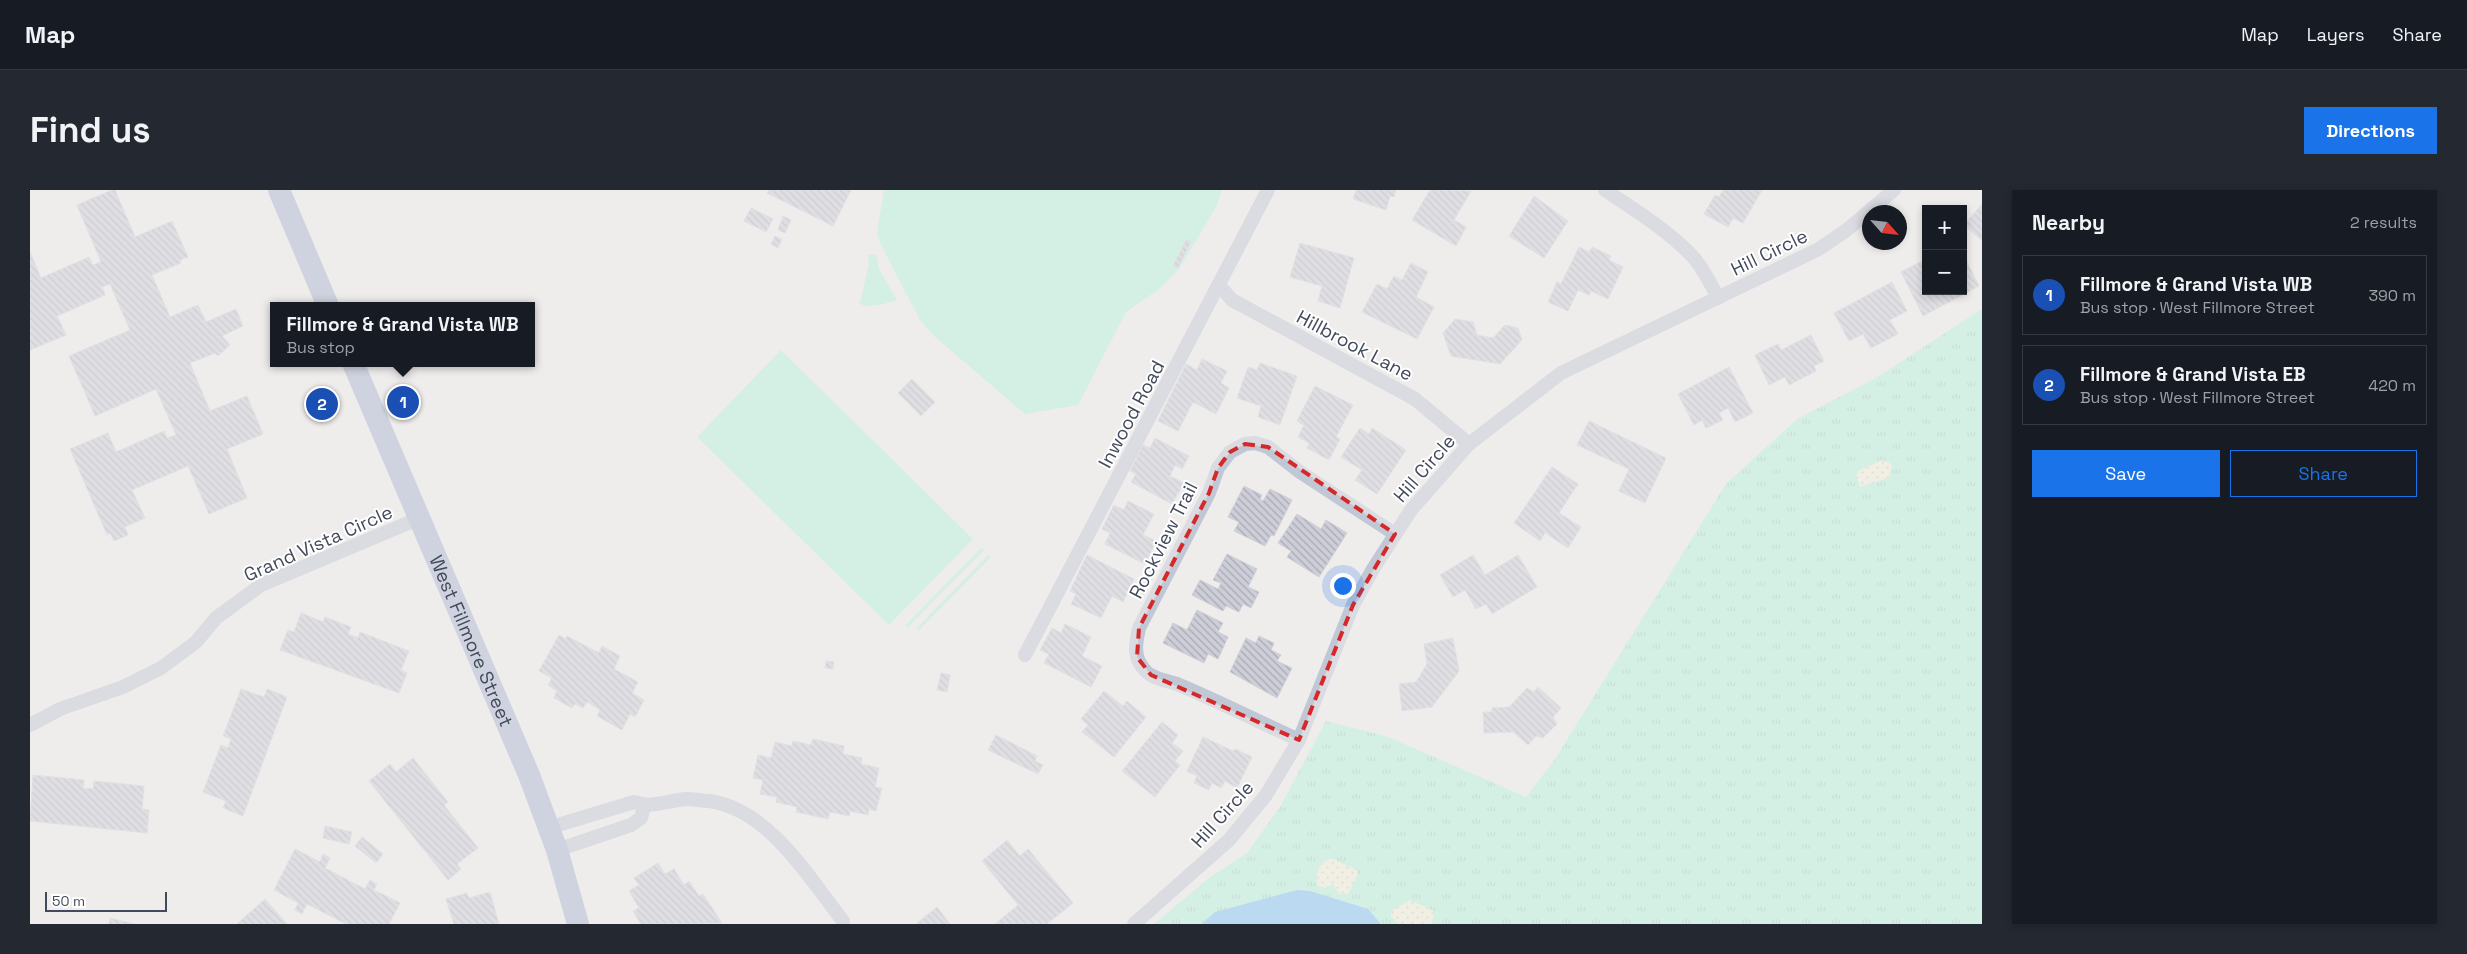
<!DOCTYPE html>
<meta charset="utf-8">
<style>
:root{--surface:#171b24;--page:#242831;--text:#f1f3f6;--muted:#9ea1a6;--line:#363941;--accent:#1a73e8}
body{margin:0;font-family:"Space Grotesk",sans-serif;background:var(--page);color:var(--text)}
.controls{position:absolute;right:15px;top:15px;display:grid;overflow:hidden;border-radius:0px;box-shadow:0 2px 8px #0003}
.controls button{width:45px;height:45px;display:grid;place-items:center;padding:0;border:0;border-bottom:1px solid var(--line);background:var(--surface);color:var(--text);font:25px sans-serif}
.compass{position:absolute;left:1832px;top:15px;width:45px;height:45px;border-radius:50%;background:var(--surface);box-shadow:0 2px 8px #0003;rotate:117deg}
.scale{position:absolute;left:15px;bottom:12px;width:122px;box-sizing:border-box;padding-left:5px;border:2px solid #434a5b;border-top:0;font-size:14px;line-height:18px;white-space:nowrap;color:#434a5b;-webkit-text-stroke:4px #fff;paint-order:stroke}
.you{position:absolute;left:1312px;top:395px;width:18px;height:18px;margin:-12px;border:4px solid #fff;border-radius:50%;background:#1a73e8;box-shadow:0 0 0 8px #1a73e833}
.badge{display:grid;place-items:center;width:32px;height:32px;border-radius:50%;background:var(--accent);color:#fff;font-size:16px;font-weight:700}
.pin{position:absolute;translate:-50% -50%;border:2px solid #fff;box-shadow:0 1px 5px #0006}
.popup{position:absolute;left:240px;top:112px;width:265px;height:65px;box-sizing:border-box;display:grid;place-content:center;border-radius:0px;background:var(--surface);filter:drop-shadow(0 1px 4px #0005);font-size:16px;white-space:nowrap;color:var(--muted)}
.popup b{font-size:19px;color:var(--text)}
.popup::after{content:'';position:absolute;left:50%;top:100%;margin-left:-10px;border:10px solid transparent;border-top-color:var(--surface)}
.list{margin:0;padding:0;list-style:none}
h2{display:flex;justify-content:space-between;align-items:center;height:65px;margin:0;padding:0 20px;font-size:21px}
h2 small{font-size:16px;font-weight:400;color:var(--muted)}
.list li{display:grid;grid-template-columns:32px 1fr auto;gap:15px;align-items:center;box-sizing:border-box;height:80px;margin:0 10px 10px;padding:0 10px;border:1px solid var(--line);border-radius:0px}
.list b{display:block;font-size:19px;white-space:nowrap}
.list p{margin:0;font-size:16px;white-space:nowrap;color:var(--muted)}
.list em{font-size:16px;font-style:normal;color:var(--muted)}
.actions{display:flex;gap:10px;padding:15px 20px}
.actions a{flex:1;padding:11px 0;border:1px solid var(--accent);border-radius:0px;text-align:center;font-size:18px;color:var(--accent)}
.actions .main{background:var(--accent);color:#fff}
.map{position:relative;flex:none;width:1952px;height:734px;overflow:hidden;border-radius:0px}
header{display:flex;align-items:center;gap:30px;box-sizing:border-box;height:70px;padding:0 25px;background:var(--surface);border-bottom:1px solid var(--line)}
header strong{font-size:24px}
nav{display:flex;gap:28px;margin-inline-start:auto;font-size:18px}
.intro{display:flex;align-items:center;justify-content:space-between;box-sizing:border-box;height:120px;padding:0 30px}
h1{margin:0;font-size:35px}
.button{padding:12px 22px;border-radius:0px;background:var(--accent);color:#fff;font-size:18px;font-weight:700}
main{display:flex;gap:30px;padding:0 30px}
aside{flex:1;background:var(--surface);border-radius:0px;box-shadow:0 2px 8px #0003}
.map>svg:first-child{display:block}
.grass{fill:url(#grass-tufts)}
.sand{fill:url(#sand-dots)}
.garden{fill:#b4f2d9}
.water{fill:#7dc2f4}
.building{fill:url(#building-back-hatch);stroke:#cfd0d9}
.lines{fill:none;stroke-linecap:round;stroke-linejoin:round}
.street{stroke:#c0c7d5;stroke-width:14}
.primary{stroke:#a8b3ce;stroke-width:22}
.marked{fill:none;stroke:#d62828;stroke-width:4;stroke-dasharray:10 6;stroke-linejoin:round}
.labels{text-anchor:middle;stroke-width:4;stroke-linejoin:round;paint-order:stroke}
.street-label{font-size:19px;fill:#434a5b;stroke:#fff}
</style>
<header>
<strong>Map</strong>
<nav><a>Map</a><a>Layers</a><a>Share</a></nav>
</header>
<div class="intro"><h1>Find us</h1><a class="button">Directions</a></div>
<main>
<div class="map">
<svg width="1952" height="734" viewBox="0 0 1952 734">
<defs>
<pattern id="grass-tufts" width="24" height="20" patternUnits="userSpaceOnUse" patternTransform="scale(1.25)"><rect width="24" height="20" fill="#b4f2d9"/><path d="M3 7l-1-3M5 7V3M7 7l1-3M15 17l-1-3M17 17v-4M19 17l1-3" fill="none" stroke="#9cd1bc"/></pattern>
<pattern id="sand-dots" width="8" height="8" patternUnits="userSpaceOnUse" patternTransform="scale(1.25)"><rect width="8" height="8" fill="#f3f0da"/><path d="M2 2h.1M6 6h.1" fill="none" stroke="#d2cfbd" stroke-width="1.8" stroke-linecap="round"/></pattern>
<pattern id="building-back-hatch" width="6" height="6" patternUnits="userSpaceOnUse" patternTransform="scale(1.25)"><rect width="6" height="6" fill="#cdced8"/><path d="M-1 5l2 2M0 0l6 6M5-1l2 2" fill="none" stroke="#a8a9b2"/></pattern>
</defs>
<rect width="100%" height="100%" fill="#efecec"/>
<path class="grass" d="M1952,119V734H1124L1179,688L1217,663L1250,617L1296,531L1356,546L1496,607L1525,569L1696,294L1767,229L1846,188Z"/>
<g class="sand">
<path d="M1852,270L1860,273L1862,277L1858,288L1830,297L1826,286L1828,281Z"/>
<path d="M1299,669H1303L1327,680V686L1318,704H1309L1303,694L1296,698L1288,696C1284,685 1288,675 1299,669Z"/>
<path d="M1380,710L1404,721L1402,734H1369L1361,727V721Z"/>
</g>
<g class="garden">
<path d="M854,0H1192L1186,17L1149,79L1129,99L1096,122L1048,215L995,224L905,147L890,130L851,55L847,43Z"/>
<path d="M846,64L849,79L867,110L850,115L836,116L830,114L839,73L838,65Z"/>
<path d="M751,160L943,349L859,435L667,247Z"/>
<path d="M951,358L954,360L877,438L875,436Z"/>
<path d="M958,365L961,367L888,441L886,439Z"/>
</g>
<path class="water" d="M1267,700L1280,701L1338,719L1351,734H1172L1185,722Z"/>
<g class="building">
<path d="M82,0H85L105,47L142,31L158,67L150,70L151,73L122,85L140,127L168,115L176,132L206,119L213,136L192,146L200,155L188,166L185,163L160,173L180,221L217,206L233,244L197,259L217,308L179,324L158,276L102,300L115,328L95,337L98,345L84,351L80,343L77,345L40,259L78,243L86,262L134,241L137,248L146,245L126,199L65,226L39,166L100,140L80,94L72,97L75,105L27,126L36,145L0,160V62L11,88L59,67L63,75L71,72L47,15Z"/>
<path d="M739,0H821L803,36L737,3Z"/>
<path d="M1326,0H1366L1364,7L1360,6L1356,20L1323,9Z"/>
<path d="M1400,0L1441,1L1424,30L1436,37L1426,56L1382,30Z"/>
<path d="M1693,0H1732L1713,33L1703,28L1698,37L1674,24L1685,5L1689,7Z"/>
<path d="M1504,6L1538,31L1514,68L1479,46Z"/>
<path d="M1952,14V51L1934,35Z"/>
<path d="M721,18L743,29L736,42L714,31Z"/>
<path d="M753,26L761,30L755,43L748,40Z"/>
<path d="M745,46L752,49L748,58L741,54Z"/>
<path d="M1156,50L1161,52L1148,78L1143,76Z"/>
<path d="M1270,53L1324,68L1310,118L1288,111L1292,96L1260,87Z"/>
<path d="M1549,57L1559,62L1562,57L1581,66L1579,70L1593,77L1578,109L1561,101L1559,105L1548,100L1538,121L1518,112L1527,92L1531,94Z"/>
<path d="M1933,64L1949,96L1893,126L1871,82L1894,70L1896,74V101H1933Z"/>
<path d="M1381,73L1398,82L1386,107L1404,117L1387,149L1332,122L1347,94L1357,99L1364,86L1372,90Z"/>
<path d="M1862,92L1877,121L1860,130L1868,144L1841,158L1833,144L1819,151L1804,123Z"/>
<path d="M1425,129L1443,132L1447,145L1463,148L1475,135L1488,138L1492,150L1470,174L1421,166L1413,143Z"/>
<path d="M1781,145L1794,171L1784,176L1786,181L1759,195L1755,187L1739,195L1725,165L1748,154L1751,160Z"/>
<path d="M1172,169L1197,181L1191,193L1199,198L1186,224L1163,212L1148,241L1128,231L1156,174L1167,180Z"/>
<path d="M1230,173L1267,186L1250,235L1228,227L1231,216L1207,208L1218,177L1227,180Z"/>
<path d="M1699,177L1723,223L1705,232L1698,218L1689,223L1693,230L1676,238L1672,230L1664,235L1648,204Z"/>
<path d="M882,189L905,212L891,226L868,203Z"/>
<path d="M1285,196L1323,215L1306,247L1310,249L1299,270L1277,258L1279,253L1268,247L1274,235L1267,231Z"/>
<path d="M1559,231L1636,268L1615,313L1589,301L1599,279L1547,255Z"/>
<path d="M1330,238L1339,244L1342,238L1376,260L1347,304L1325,290L1332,280L1311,267Z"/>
<path d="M1125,248L1159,266L1152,279L1145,275L1140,286L1154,293L1142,314L1101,292L1106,284L1100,281L1113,255L1120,258Z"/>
<path d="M1522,277L1548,294L1529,323L1551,337L1538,358L1515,343L1510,351L1484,333Z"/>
<path d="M1214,296L1232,305L1230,309L1233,311L1240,299L1262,310L1244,346L1241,345L1235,356L1204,341L1209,332L1198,327Z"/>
<path d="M1098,311L1124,324L1113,345L1126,351L1115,374L1075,354L1080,343L1072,339L1084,315L1094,320Z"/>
<path d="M1267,324L1291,339L1296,330L1317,343L1289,387L1257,367L1261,361L1248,353Z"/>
<path d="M1197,364L1227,379L1218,397L1229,402L1221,418L1213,414L1209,422L1196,416L1193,421L1162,405L1170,390L1188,399L1191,393L1183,390Z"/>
<path d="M1057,365L1104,389L1093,412L1082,406L1071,428L1041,414L1046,404L1040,401Z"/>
<path d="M1443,365L1455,385L1488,365L1507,397L1462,424L1456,414L1446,419L1435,400L1423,407L1410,385Z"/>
<path d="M1167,420L1193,433L1188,442L1198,447L1188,469L1178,464L1174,473L1133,453L1143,433L1157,440Z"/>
<path d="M271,423L293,432L295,427L321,437L318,444L328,448L330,442L379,461L371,480L377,483L369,503L250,460L258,440L264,442Z"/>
<path d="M1035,434L1061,447L1052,466L1072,476L1061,497L1014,473L1019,464L1010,460L1022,438L1031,443Z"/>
<path d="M529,445L536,449L537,446L569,463L572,456L590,466L584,479L608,492L602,503L614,510L605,527L600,524L592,540L567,526L570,520L557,512L553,518L545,514L542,518L524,508L527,501L518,495L522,488L509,481Z"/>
<path d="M1229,446L1244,453L1241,460L1251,465L1247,471L1262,478L1247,508L1200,482L1216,448L1226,453Z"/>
<path d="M1423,448L1429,481L1402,517L1372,521L1369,494L1386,492L1397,474L1394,454Z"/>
<path d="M796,471L804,472L803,479L795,478Z"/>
<path d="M911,483L920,485L917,502L907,500Z"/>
<path d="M1508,497L1531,518L1523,527L1527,534L1513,548L1506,546L1498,555L1483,542L1454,543L1453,522H1462V518L1479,517L1497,498L1504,502Z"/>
<path d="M211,499L234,507L237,499L257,507L213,626L193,618L196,611L173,602L191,555L198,558L201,549L193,546Z"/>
<path d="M1074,501L1093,516L1097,511L1116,527L1084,567L1052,542L1058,535L1051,529Z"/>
<path d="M1132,532L1148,545L1142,553L1153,561L1145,571L1150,575L1125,607L1092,581Z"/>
<path d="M966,545L1007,566L1005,571L1013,575L1008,584L958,560Z"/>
<path d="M1173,547L1203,561L1205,559L1222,567L1207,598L1195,591L1191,598L1182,593L1179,600L1164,593L1167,586L1157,581Z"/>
<path d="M783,549L814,556L813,564L832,568L831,574L849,578L845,597L852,598L846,621L839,619L838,625L820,621L819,626L800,622L798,629L766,622L767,617L746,612L747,607L730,604L733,590L723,588L728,565L741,568L745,552L762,556L763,551L781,555Z"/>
<path d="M383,568L418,612L414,615L448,658L427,674L431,679L418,690L339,591L360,574L366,582Z"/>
<path d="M3,585L54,590L53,598L63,599L64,591L114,596L112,619L119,620L117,643L0,631Z"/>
<path d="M295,636L322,642L319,654L293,648Z"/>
<path d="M332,647L353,664L346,673L325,656Z"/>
<path d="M977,650L990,666L998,659L1043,713L1017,734H965L988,715L952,671Z"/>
<path d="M265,659L290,672L293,664L300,668L295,678L335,699L340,690L347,694L344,700L370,713L359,734H316L277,714L272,724L265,720L268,713L244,700Z"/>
<path d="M628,673L635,684L644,679L654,695L659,691L669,706L673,704L692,733L611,734L603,721L609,718L599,701L609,695L604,688Z"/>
<path d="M460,702L469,734H424L416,709L437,703L439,708Z"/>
<path d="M235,709L257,734H207Z"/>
<path d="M907,717L920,734H886Z"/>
<path d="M80,728L104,734H79Z"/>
</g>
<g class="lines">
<g class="street">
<path d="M1575,0C1605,20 1639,41 1664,68C1674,80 1681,94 1688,108"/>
<path d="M1189,95L1202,110L1385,209L1439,254"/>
<path d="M995,465L1238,0"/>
<path d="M0,535L30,519L93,497L131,478L166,452L186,428L231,395L390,328"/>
<path d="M1269,550C1229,532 1188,511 1147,494C1135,490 1121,489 1113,478C1103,466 1106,452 1109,438L1179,303L1188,278L1200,262L1215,254L1225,253L1238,257L1270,282L1365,344"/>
<path d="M518,638L604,612C622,619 638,610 657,609C664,609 672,611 679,611C739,619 779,688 813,731"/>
<path d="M527,660L601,635L611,628L614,616"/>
<path d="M1104,734L1199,650L1236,605L1269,550L1323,415L1343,379L1381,320L1439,254L1531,183L1789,59L1818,39L1864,0"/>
</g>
<g class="primary">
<path d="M249,0L298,116"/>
<path id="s1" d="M323,173L499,585L527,660L548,734"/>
</g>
</g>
<path d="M0 0H1952V734H0ZM1215,254L1238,257L1365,344L1323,415L1269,550L1121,485L1107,467L1109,438L1179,303L1188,278L1200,262Z" fill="#efecec" fill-opacity=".55" fill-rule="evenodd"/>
<path class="marked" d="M1215,254L1238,257L1365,344L1323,415L1269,550L1121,485L1107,467L1109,438L1179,303L1188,278L1200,262Z"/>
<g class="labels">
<g class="street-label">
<text transform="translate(1739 62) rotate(-26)" y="7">Hill Circle</text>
<text transform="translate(1325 155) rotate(28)" y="7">Hillbrook Lane</text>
<text transform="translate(1101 224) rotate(-62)" y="7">Inwood Road</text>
<text transform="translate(1394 278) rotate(-49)" y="7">Hill Circle</text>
<text transform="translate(1133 350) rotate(-63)" y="7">Rockview Trail</text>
<text transform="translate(288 353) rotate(-24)" y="7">Grand Vista Circle</text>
<text dy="7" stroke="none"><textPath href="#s1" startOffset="302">West Fillmore Street</textPath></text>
<text transform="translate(1192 624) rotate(-48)" y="7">Hill Circle</text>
</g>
</g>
</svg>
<div class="controls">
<button>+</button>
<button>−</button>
</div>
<svg class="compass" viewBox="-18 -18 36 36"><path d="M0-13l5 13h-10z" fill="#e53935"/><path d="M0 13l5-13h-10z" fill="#9ea1a6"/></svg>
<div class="scale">50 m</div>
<div class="you"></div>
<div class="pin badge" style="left:373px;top:212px;background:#1a4fb4">1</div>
<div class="popup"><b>Fillmore &amp; Grand Vista WB</b>Bus stop</div>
<div class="pin badge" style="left:292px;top:214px;background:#1a4fb4">2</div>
</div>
<aside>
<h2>Nearby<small>2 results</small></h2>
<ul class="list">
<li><span class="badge" style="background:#1a4fb4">1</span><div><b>Fillmore &amp; Grand Vista WB</b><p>Bus stop · West Fillmore Street</p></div><em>390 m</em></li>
<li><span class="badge" style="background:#1a4fb4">2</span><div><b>Fillmore &amp; Grand Vista EB</b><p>Bus stop · West Fillmore Street</p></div><em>420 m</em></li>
</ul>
<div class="actions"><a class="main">Save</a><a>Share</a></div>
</aside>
</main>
